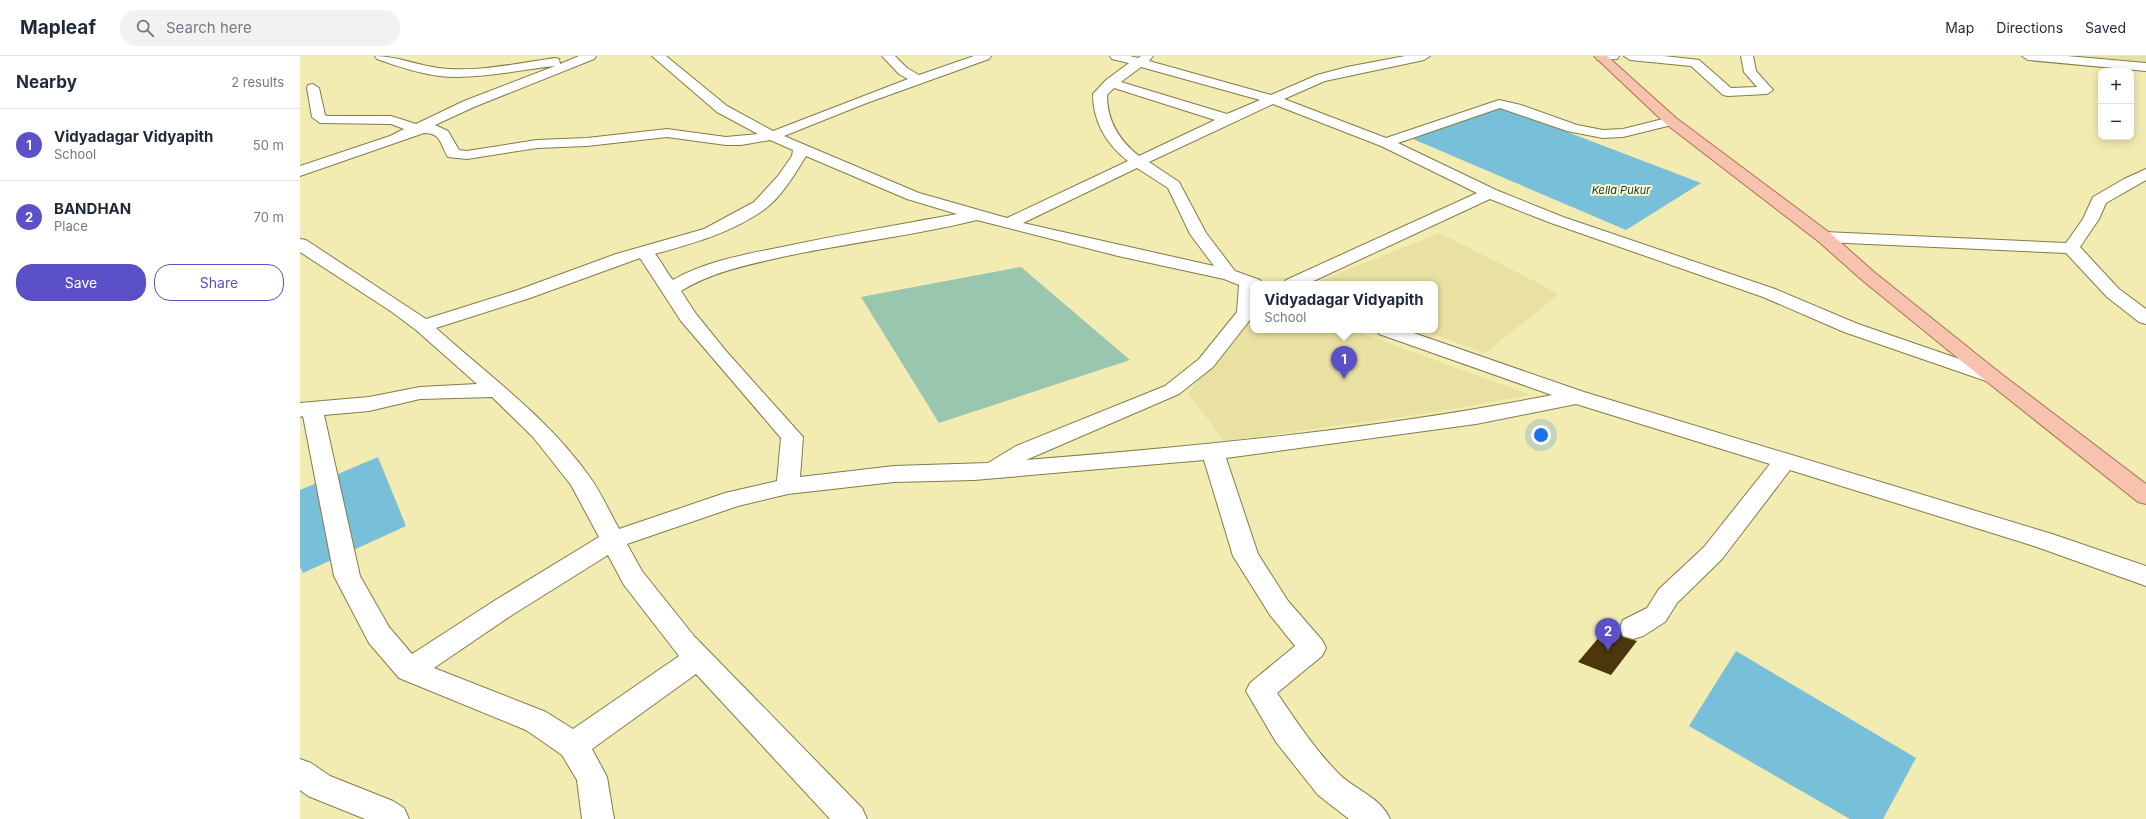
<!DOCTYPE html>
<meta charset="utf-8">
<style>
:root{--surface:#fff;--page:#f2f2f3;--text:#1f2937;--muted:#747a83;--line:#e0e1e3;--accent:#5b50c8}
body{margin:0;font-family:Inter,sans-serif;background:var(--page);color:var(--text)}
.controls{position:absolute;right:12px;top:12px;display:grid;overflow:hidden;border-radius:8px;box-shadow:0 2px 10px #0003}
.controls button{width:36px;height:36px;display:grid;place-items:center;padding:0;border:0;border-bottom:1px solid var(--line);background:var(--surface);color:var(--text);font:20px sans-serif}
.you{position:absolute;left:1241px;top:379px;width:14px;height:14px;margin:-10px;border:3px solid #fff;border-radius:50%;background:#1a73e8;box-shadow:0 0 0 6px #1a73e833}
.badge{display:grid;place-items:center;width:26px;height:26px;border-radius:50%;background:var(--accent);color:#fff;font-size:13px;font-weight:700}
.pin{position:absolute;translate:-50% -33px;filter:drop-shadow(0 1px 2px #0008)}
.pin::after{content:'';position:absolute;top:21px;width:14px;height:12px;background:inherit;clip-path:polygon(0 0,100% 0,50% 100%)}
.popup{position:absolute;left:950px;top:225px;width:188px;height:52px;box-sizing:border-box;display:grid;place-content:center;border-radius:8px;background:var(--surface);filter:drop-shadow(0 1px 3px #0005);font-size:13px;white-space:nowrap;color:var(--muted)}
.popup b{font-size:15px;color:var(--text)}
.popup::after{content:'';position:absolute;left:50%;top:100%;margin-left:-8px;border:8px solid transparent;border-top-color:var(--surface)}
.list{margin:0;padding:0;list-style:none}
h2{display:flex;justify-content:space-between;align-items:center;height:52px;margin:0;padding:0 16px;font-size:17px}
h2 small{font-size:13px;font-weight:400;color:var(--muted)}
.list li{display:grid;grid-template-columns:26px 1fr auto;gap:12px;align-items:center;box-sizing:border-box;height:72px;padding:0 16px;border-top:1px solid var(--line)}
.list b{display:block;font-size:15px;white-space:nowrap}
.list p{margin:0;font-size:13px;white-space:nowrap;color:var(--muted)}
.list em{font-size:13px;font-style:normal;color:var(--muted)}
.actions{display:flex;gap:8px;padding:12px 16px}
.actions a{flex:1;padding:9px 0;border:1px solid var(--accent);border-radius:16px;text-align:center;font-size:14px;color:var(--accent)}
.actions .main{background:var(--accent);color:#fff}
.icon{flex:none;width:22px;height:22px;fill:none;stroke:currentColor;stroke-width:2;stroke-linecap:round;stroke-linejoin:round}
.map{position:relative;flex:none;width:1846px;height:763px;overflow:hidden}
header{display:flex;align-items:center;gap:24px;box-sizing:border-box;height:56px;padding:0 20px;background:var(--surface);border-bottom:1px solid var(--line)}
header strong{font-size:19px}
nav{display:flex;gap:22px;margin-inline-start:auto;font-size:14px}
.search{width:280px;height:36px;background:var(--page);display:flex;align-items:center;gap:10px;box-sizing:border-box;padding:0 14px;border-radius:16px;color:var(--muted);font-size:15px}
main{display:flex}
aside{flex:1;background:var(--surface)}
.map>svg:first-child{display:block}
.built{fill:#e9e1a1}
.green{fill:#98c6ae}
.water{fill:#78c0d9}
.building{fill:#4b370b}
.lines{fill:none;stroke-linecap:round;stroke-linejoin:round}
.minor-casing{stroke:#837c48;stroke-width:2}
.major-casing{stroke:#ab7152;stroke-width:2}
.minor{fill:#fff;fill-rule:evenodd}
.major{fill:#f8c3ae;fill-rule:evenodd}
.labels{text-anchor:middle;stroke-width:4;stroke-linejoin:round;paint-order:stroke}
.far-water-label{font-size:11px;font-style:italic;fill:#123540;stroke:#fdf8cb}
</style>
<header>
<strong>Mapleaf</strong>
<div class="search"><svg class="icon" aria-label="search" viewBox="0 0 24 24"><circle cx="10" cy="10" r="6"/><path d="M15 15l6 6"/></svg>Search here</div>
<nav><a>Map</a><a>Directions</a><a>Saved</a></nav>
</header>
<main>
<aside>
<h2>Nearby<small>2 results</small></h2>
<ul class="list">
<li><span class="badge">1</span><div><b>Vidyadagar Vidyapith</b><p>School</p></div><em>50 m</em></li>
<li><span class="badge">2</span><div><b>BANDHAN</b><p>Place</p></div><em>70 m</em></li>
</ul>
<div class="actions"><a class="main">Save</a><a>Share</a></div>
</aside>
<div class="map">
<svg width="1846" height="763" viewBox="0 0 1846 763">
<rect width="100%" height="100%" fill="#f2ebb2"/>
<g class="built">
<path d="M1770,0H1846V8Z"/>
<path d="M1140,177L1259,238L1185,297L1122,274H1135V228H1012Z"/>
<path d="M953,257V274H1052L1231,339L1129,357L924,385L888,337Z"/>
</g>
<path class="green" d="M721,211L830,304L639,367L561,241Z"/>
<g class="water">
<path d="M1199,50L1401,127L1326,174L1113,83Z"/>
<path d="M78,401L106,470L3,517L0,511V434Z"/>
<path d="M1436,595L1616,702L1583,763H1550L1389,670Z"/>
</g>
<path class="building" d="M1312,566L1319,571L1323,581L1337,585L1311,619L1278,606Z"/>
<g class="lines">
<defs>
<g id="minor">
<path d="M75,0C97,0 116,9 138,12C174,17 219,7 255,2L259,3L260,8L279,0H296L294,3L174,51L135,69L148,75L159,94L167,95L237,84L287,82L367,73L426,81L458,78L417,56L352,0H366L427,50L473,75L608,23L599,18L582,0H595L607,12L619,19L674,0H691L689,3L564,48L484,80L619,137L707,162L828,105C806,88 793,65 793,38L806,24L829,7L812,3L810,0H830L838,2L841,0H853L849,5L971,39L1017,19L1047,11L1105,0H1130L1124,4L1025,25L984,43L1086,82L1199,44L1221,49L1277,69L1303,74L1323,73L1371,61L1376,62L1378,65L1376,68L1323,81L1303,82L1267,75L1200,52L1098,87L1196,134L1263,161L1475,233L1558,268L1700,317L1703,321L1700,325L1693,327L1686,325L1544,276L1463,241L1251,167L1190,143L1007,228H983L986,224L1177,137L1081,90L973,48L849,106L879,126L906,177L935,215L960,224L963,228H953V260L913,311L879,338L726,404C902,390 1079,373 1252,339L1079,278L1076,274H1105L1284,336L1752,478L1846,510V530L1734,490L1490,414L1422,503L1377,547L1365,566L1343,580L1333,583L1323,580L1320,572L1323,564L1347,552L1359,533L1404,491L1470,408L1276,348L1176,368L926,402L958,498L988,545L1022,584L1026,592L1022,600L977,637C996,665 1016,695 1040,719C1056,734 1081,742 1090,763H1049L1018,739L976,686L946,635L950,627L995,590L970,559L933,500L904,404L674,424L594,426L488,438L438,450L327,488L342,515L394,580L562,752L567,763H530L396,618L292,693L307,721L314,763H282L277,724L262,699L226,674L99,622L69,587L34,520L3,360L0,361V347L69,341L120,331L177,328L116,274L92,256L0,196V183L6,184L126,263L218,234L316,198L404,173L454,146L478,120L492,100L493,94L470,84L441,89H426L367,81L287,90L237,92L167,103L148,101C140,89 142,77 124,77L0,120V110L90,80L104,73L91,68L20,67L12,61L7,32L8,29L13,28L19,32L25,59L27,60H91L116,68L164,45L255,10C217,14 176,24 139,20C118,17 96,10 77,3ZM841,11L960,44L927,58L821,26ZM814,32L915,64L839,100C819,84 807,65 807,39ZM506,100L607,143L657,158C597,169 537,179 477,192C442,199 404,206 373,224C366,216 362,206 355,198C394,187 431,177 465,153C482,140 495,118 506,100ZM837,112L868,132L890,178L914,210L723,167ZM677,164L818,200L924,223L939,229L937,256L899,303L865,330L716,390L688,407L594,410L500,421L503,381L426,295L396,258L381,235C412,216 447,209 482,201C546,187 613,180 677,164ZM340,202L381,265L481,382L477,425L425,437L319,473C309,455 301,436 289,420C247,361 189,320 136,272L230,242ZM192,341L233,381L271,429L299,481L194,545L112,598L89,571L60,520L24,359L69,355L120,343ZM308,499L324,529L379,600L273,673L246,656L134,612L212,559Z"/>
<path d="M1296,0H1319L1317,3L1297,4Z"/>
<path d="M1324,0H1364L1399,4L1431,32L1457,31L1444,16L1441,0H1453L1456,15L1473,34L1467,38L1428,40L1423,39L1391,10L1330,4Z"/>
<path d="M1722,0H1767L1846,7V15L1728,4Z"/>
<path d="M1846,113V124L1806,147L1799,163L1780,191L1819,233L1846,253V268L1839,266L1807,241L1766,197L1524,186L1518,185L1516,181L1518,177L1524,176L1766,187L1783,163L1793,141L1824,123Z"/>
<path d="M0,703L11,707L30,720L93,745L104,752L109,763H65L8,740L0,734Z"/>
</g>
<path id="major" d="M1294,0H1307L1376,62L1530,177L1574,216L1700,317L1846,428V448L1838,446L1686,325L1562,224L1518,185L1366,68Z"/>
</defs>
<use href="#minor" class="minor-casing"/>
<use href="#major" class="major-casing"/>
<use href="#minor" class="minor"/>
<use href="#major" class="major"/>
</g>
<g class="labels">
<g class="far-water-label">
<text x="1321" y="138">Kella Pukur</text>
</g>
</g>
</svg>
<div class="controls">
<button>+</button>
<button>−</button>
</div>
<div class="you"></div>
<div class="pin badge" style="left:1044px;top:323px">1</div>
<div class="popup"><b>Vidyadagar Vidyapith</b>School</div>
<div class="pin badge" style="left:1308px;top:595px">2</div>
</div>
</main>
